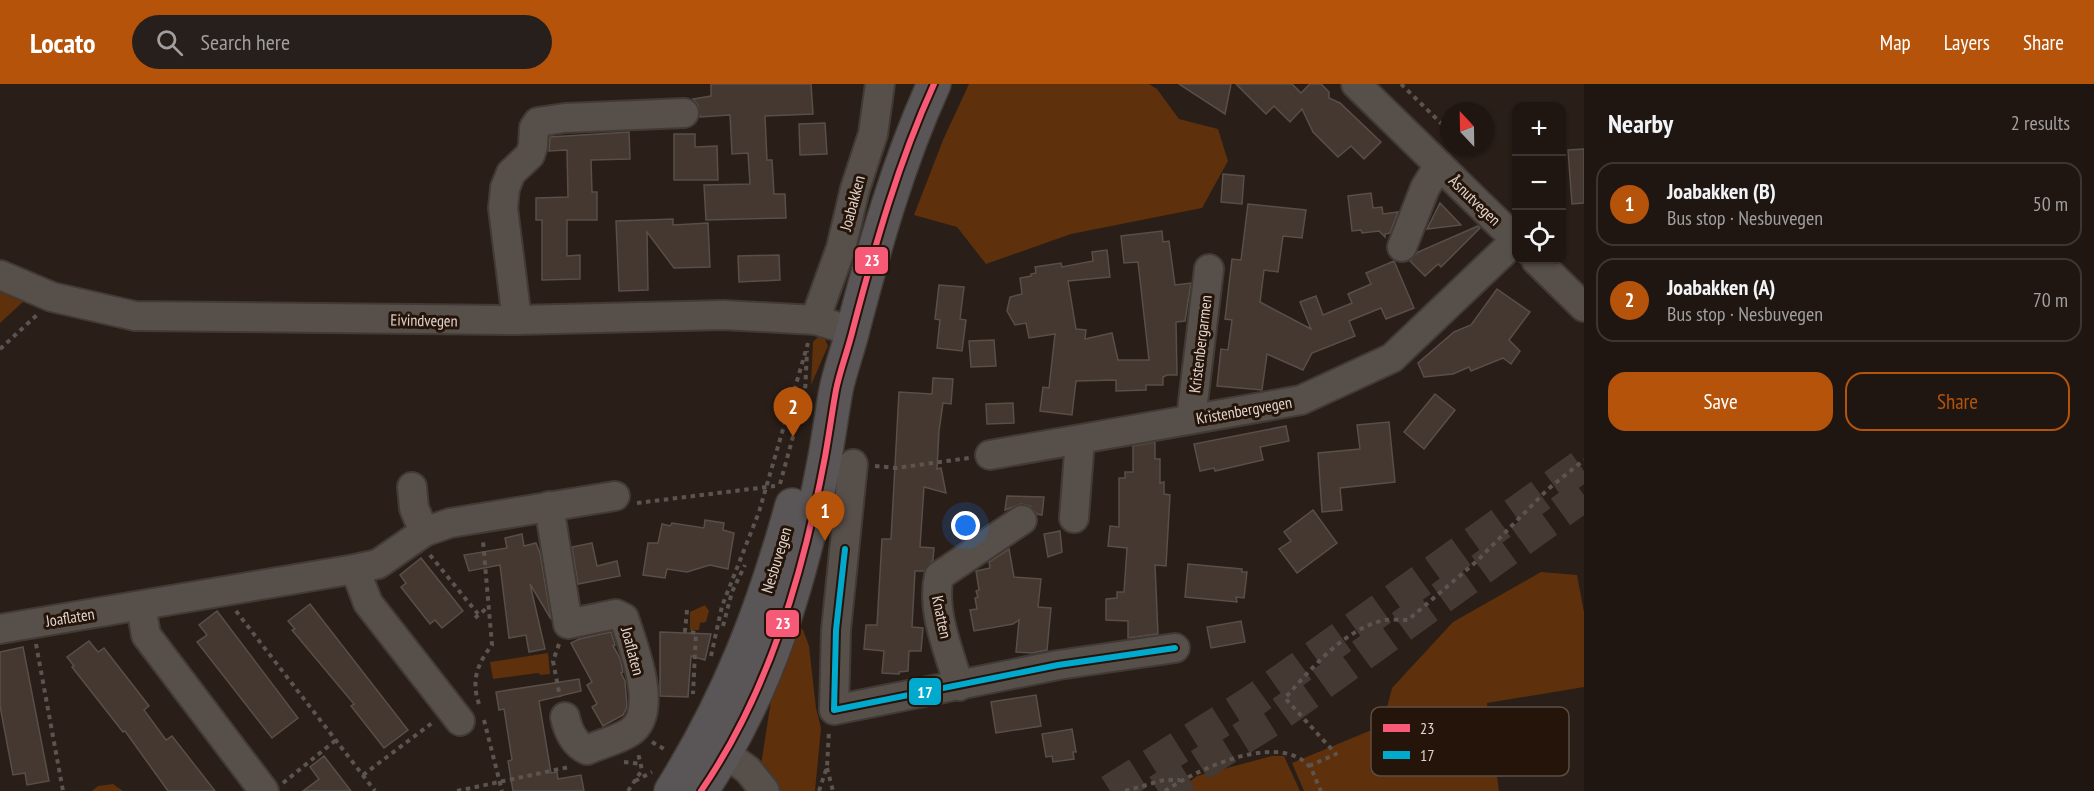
<!DOCTYPE html>
<meta charset="utf-8">
<style>
:root{--surface:#1f1612;--page:#271f1b;--text:#f1f3f6;--muted:#a19f9f;--line:#3c3532;--accent:#b45309}
body{margin:0;font-family:"PT Sans Narrow",sans-serif;background:var(--page);color:var(--text)}
.controls{position:absolute;right:18px;top:18px;display:grid;overflow:hidden;border-radius:12px;box-shadow:0 2px 4px #0004}
.controls button{width:54px;height:54px;display:grid;place-items:center;padding:0;border:0;border-bottom:2px solid var(--line);background:var(--surface);color:var(--text);font:30px sans-serif}
.compass{position:absolute;left:1440px;top:18px;width:54px;height:54px;border-radius:50%;background:var(--surface);box-shadow:0 2px 4px #0004;rotate:338deg}
.you{position:absolute;left:966px;top:442px;width:21px;height:21px;margin:-15px;border:4px solid #fff;border-radius:50%;background:#1a73e8;box-shadow:0 0 0 9px #1a73e833}
.badge{display:grid;place-items:center;width:39px;height:39px;border-radius:50%;background:var(--accent);color:#fff;font-size:20px;font-weight:700}
.pin{position:absolute;translate:-50% -50px;filter:drop-shadow(0 2px 3px #0008)}
.pin::after{content:'';position:absolute;top:32px;width:21px;height:18px;background:inherit;clip-path:polygon(0 0,100% 0,50% 100%)}
.list{margin:0;padding:0;list-style:none}
h2{display:flex;justify-content:space-between;align-items:center;height:78px;margin:0;padding:0 24px;font-size:26px}
h2 small{font-size:20px;font-weight:400;color:var(--muted)}
.list li{display:grid;grid-template-columns:39px 1fr auto;gap:18px;align-items:center;box-sizing:border-box;height:84px;margin:0 12px 12px;padding:0 12px;border:2px solid var(--line);border-radius:18px}
.list b{display:block;font-size:22px;white-space:nowrap}
.list p{margin:0;font-size:20px;white-space:nowrap;color:var(--muted)}
.list em{font-size:20px;font-style:normal;color:var(--muted)}
.actions{display:flex;gap:12px;padding:18px 24px}
.actions a{flex:1;padding:14px 0;border:2px solid var(--accent);border-radius:18px;text-align:center;font-size:21px;color:var(--accent)}
.actions .main{background:var(--accent);color:#fff}
.icon{flex:none;width:33px;height:33px;fill:none;stroke:currentColor;stroke-width:2;stroke-linecap:round;stroke-linejoin:round}
.map{position:relative;flex:none;width:1584px;height:707px;overflow:hidden}
header{display:flex;align-items:center;gap:36px;box-sizing:border-box;height:84px;padding:0 30px;background:var(--accent);color:#fff}
header strong{font-size:28px}
nav{display:flex;gap:33px;margin-inline-start:auto;font-size:21px}
.search{width:420px;height:54px;background:var(--page);display:flex;align-items:center;gap:15px;box-sizing:border-box;padding:0 21px;border-radius:33px;color:var(--muted);font-size:22px}
main{display:flex}
aside{flex:1;background:var(--surface)}
.map>svg:first-child{display:block}
.green{fill:#5e300c}
.building{fill:#453830;stroke:#584f4a;stroke-width:1.5}
.lines{fill:none;stroke-linecap:round;stroke-linejoin:round}
.highway-tunnel{stroke:#443933;stroke-width:33;stroke-dasharray:33 16;stroke-linecap:butt}
.minor-casing{stroke:#423a35;stroke-width:32}
.major-casing{stroke:#423a35;stroke-width:36}
.path{stroke:#5b544f;stroke-width:4;stroke-dasharray:4.5 4.5;stroke-linecap:butt}
.minor{stroke:#574f4a;stroke-width:28}
.major{stroke:#5a5657;stroke-width:33}
.bus-1-casing{stroke:#251409;stroke-width:10}
.bus-2-casing{stroke:#251409;stroke-width:10}
.bus-1{stroke:#f75a77;stroke-width:6}
.bus-2{stroke:#00a9ce;stroke-width:6}
.labels{text-anchor:middle;stroke-width:6;stroke-linejoin:round;paint-order:stroke}
.street-label{font-size:16px;fill:#e0d4cc;stroke:#251409}
.key{fill:#251409;stroke:#5d4e44;stroke-width:1.5}
.key-label{font-size:16px;fill:#e0d4cc}
.line-badge{stroke:#251409;stroke-width:2}
.badge-label{font-size:16px;text-anchor:middle;font-weight:bold;fill:#fff}
</style>
<header>
<strong>Locato</strong>
<div class="search"><svg class="icon" aria-label="search" viewBox="0 0 24 24"><circle cx="10" cy="10" r="6"/><path d="M15 15l6 6"/></svg>Search here</div>
<nav><a>Map</a><a>Layers</a><a>Share</a></nav>
</header>
<main>
<div class="map">
<svg width="1584" height="707" viewBox="0 0 1584 707">
<rect width="100%" height="100%" fill="#291e18"/>
<g class="green">
<path d="M969,0H1149L1157,5L1179,35L1218,45L1228,77L1202,124L1071,150L986,180L957,143L914,131L943,56Z"/>
<path d="M0,205L24,217L0,239Z"/>
<path d="M818,253H824L828,262L811,301L813,258Z"/>
<path d="M1541,488L1577,491L1584,528V603L1487,619L1499,707H1304L1292,679L1398,635L1383,639L1392,604L1453,538Z"/>
<path d="M705,521L709,527L706,538L700,539L699,546H690V528Z"/>
<path d="M793,538L803,546L809,562L816,624L821,644L815,707H780L761,681L774,597Z"/>
<path d="M548,569L550,590L541,591L538,589L493,595L490,578Z"/>
<path d="M1272,672H1284L1300,707H1177L1197,692Z"/>
<path d="M113,700L123,707H92L98,702Z"/>
</g>
<g class="building">
<path d="M711,0H811L813,30L765,32L767,76H772L774,110H785L786,134L706,136L704,101L750,100L748,69L732,70L730,31L700,33L698,21L693,15L711,12Z"/>
<path d="M1179,0H1231L1225,30Z"/>
<path d="M1236,0H1292L1301,9L1310,0H1321L1329,8V14L1340,19L1381,58L1364,75L1351,62L1338,73L1313,48L1302,25L1290,38L1274,22L1266,30Z"/>
<path d="M825,39L827,70L800,71L799,40Z"/>
<path d="M629,48L630,75L591,76L592,108H597V136H567V172L580,171V195L542,196V136H536V114L568,113L567,66L549,67L550,53Z"/>
<path d="M674,50H695V63L717,62L718,96H674Z"/>
<path d="M1584,65V119L1572,120L1568,66Z"/>
<path d="M1223,90L1244,92L1242,120L1221,118Z"/>
<path d="M1371,109L1373,124L1382,123L1383,130L1398,128L1390,149L1385,150V153L1379,147L1362,149L1361,146L1352,147L1348,112Z"/>
<path d="M1440,119L1461,141L1427,145Z"/>
<path d="M1248,120L1306,126L1302,154L1283,152L1278,188L1264,186L1260,218L1311,245L1300,218L1316,212L1323,231L1352,219L1348,210L1371,200L1366,189L1394,177L1414,224L1386,235L1381,224L1349,237L1355,252L1312,269L1303,286L1267,270L1262,306L1217,302L1221,265L1228,266L1232,236L1225,235L1232,175L1241,176Z"/>
<path d="M673,135V141L708,139L710,183L674,184L647,148L648,206L619,207L616,137Z"/>
<path d="M1478,142L1480,144L1441,183L1438,180L1425,192L1410,177L1418,168Z"/>
<path d="M1162,147L1163,158L1169,157L1175,201L1191,199L1185,237L1176,238L1177,291H1167L1163,293V301H1146V306L1116,307V296L1076,297L1072,331L1040,327L1043,303L1049,304L1055,250L1029,254L1026,239L1015,241L1007,227L1010,213L1022,210L1020,194L1031,192V190L1036,189L1035,183L1061,179L1062,183L1093,177L1092,168L1107,166L1110,193L1068,197L1076,245L1086,246L1085,255L1112,249L1118,276H1149L1138,178L1124,179L1121,152Z"/>
<path d="M779,171L780,196L739,198L738,172Z"/>
<path d="M939,201L964,203L960,235L966,236L962,267L937,264L940,236L935,235Z"/>
<path d="M1497,205L1530,228L1509,256L1520,267L1511,280L1503,274L1471,287L1469,283L1453,290L1424,293L1418,279L1454,248L1471,241Z"/>
<path d="M994,256L996,282L971,283L969,257Z"/>
<path d="M933,294L953,295L951,320L943,319L939,347L937,385L941,384L946,409L924,403L920,463L934,464L933,476L924,487H915L912,543L923,544L921,567H909L908,587L899,588V590L882,589L884,567L864,565L866,541H877L882,455H891L899,308L932,310Z"/>
<path d="M1435,310L1455,326L1424,365L1404,348Z"/>
<path d="M1013,319L1014,339L987,340L986,320Z"/>
<path d="M1389,338L1395,398L1340,404L1342,426L1322,428L1318,369L1360,365L1357,341Z"/>
<path d="M1286,342L1289,357L1260,363L1263,376L1215,387L1214,384L1200,387L1194,360Z"/>
<path d="M1155,358V375H1160V399L1164,398V410L1170,411L1166,482L1155,481L1158,550L1128,554V537L1106,536V515L1117,514V508H1124L1127,464L1108,462L1110,442L1119,443V394H1125V388H1133V362Z"/>
<path d="M1007,412L1044,413L1042,431L1037,430L1030,422L1021,420L1005,426Z"/>
<path d="M1313,426L1337,459L1297,489L1279,465L1291,457L1284,448Z"/>
<path d="M705,436L724,439L723,446L734,449L728,485L710,481L687,488L667,485L665,494L643,491L648,459H658L662,440L670,442L672,439L704,444Z"/>
<path d="M1060,447L1062,468L1048,473L1044,450Z"/>
<path d="M522,450L524,462L536,459L540,469L551,535L530,500L545,565L529,568L526,551L509,554L500,481L469,487L464,471L507,464L505,454Z"/>
<path d="M592,459L597,482L617,477L620,492L578,500L572,463Z"/>
<path d="M1009,465L1014,493L1041,495L1038,523L1051,524L1047,566L1032,569L1016,568L1019,536L1013,540L974,547L970,526L977,525L975,514L978,513L976,507L979,506L976,487L990,484L989,478Z"/>
<path d="M421,474L463,527L442,544L435,536L430,540L401,503L406,499L400,491Z"/>
<path d="M1188,480L1242,485V488H1247L1244,514L1236,513L1237,518L1185,513Z"/>
<path d="M310,520L408,646L384,664L351,622L354,620L292,546L295,545L288,537Z"/>
<path d="M217,527L298,634L272,654L197,558L207,551L199,541Z"/>
<path d="M1241,537L1245,558L1211,564L1207,543Z"/>
<path d="M611,548L615,561L613,562L620,574L623,588L621,589L625,597L627,623L623,631L603,642L592,623L597,620L587,601L592,598L571,559L579,555Z"/>
<path d="M660,548L711,550L705,576L691,572L688,613L660,612Z"/>
<path d="M89,557L98,568L104,564L149,622L144,626L166,656L172,652L215,707H168L125,647L123,648L72,583L74,582L67,573Z"/>
<path d="M23,563L49,697L27,701L25,689L13,691L0,622V568Z"/>
<path d="M579,595L581,607L539,617L551,689L557,688L558,695L581,691L584,707H513L508,677L512,676L504,625L499,626L496,608Z"/>
<path d="M1036,611L1041,642L996,649L991,618Z"/>
<path d="M1072,645L1076,668H1073L1074,675L1053,678L1052,672L1046,673L1042,650Z"/>
<path d="M324,672L351,707H303L319,695L310,683Z"/>
</g>
<g class="lines">
<g class="highway-tunnel">
<path d="M1110,707L1253,617L1584,380"/>
<path d="M1158,707L1270,637L1584,411"/>
</g>
<defs>
<g id="minor">
<path d="M1356,0L1516,156"/>
<path d="M1402,163L1425,104L1439,81"/>
<path d="M1536,176L1584,223"/>
<path d="M0,191L52,213L135,232L517,236L724,231L815,236L853,247"/>
<path d="M517,236L503,124L505,104L511,89L530,71L533,62L534,44L538,38L565,34L684,29"/>
<path d="M815,236L841,164L855,105L873,50L880,0"/>
<path d="M1191,335L1209,185"/>
<path d="M990,371L1301,316L1392,274L1516,156"/>
<path d="M853,380L836,546L834,626L1058,581L1175,564"/>
<path d="M412,403L414,424L424,448"/>
<path d="M549,422L568,540L616,530L624,534C633,562 660,628 630,648C618,656 600,660 587,666C574,660 568,647 565,633"/>
<path d="M1074,434L1080,356"/>
<path d="M355,485L368,519L460,637"/>
<path d="M141,522L146,551L264,707"/>
<path d="M0,545L355,485L378,480L424,448L450,439L615,412"/>
<path d="M959,602C949,567 931,527 939,492L1022,436"/>
<path d="M704,672L725,669L748,686L765,707"/>
</g>
<g id="major">
<path d="M671,707C729,614 763,526 792,421"/>
<path d="M701,707C769,608 803,490 825,373C829,351 832,328 836,306C840,286 848,266 853,245C875,161 898,79 934,0"/>
</g>
</defs>
<use href="#minor" class="minor-casing"/>
<use href="#major" class="major-casing"/>
<g class="path">
<path d="M1401,0L1449,47"/>
<path d="M0,265L37,231"/>
<path d="M875,382L896,384L969,374"/>
<path d="M780,400L805,309L807,267"/>
<path d="M637,419L775,402"/>
<path d="M430,471L478,530"/>
<path d="M687,526L685,547L696,549L693,610"/>
<path d="M236,527L375,707"/>
<path d="M475,534L488,523"/>
<path d="M723,542L732,508L745,481"/>
<path d="M36,560L63,707"/>
<path d="M559,560L553,577L560,613"/>
<path d="M711,572L722,522L759,428L808,259"/>
<path d="M479,620C471,597 477,580 492,561L483,457"/>
<path d="M484,636L502,707"/>
<path d="M652,658L666,666"/>
<path d="M624,678L641,680"/>
<path d="M1309,682L1336,670L1285,614C1312,584 1344,545 1385,536C1392,535 1401,536 1408,536L1477,477L1548,405L1584,376"/>
<path d="M827,684L833,707"/>
<path d="M363,691L432,639"/>
<path d="M635,697L652,688"/>
<path d="M283,699L336,656"/>
<path d="M457,707L569,683"/>
<path d="M628,707L642,686L638,669"/>
<path d="M819,707L827,683L829,646"/>
<path d="M1125,707L1164,696H1180"/>
<path d="M1165,707C1196,686 1277,647 1309,682C1314,688 1317,700 1321,707"/>
</g>
<use href="#minor" class="minor"/>
<use href="#major" class="major"/>
<defs>
<path id="bus-1" d="M701,707C769,608 803,490 825,373C829,351 832,328 836,306C840,286 848,266 853,245C875,161 898,79 934,0"/>
<path id="bus-2" d="M845,465L836,546L834,626L1058,581L1175,564"/>
</defs>
<use href="#bus-1" class="bus-1-casing"/>
<use href="#bus-2" class="bus-2-casing"/>
<use href="#bus-1" class="bus-1"/>
<use href="#bus-2" class="bus-2"/>
</g>
<g class="labels">
<g class="street-label">
<text transform="translate(1475 116) rotate(44)" y="6">Åsnutvegen</text>
<text transform="translate(852 119) rotate(-75)" y="6">Joabakken</text>
<text transform="translate(424 236) rotate(1)" y="6">Eivindvegen</text>
<text transform="translate(1200 260) rotate(-83)" y="6">Kristenbergarmen</text>
<text transform="translate(1244 326) rotate(-10)" y="6">Kristenbergvegen</text>
<text transform="translate(776 476) rotate(-73)" y="6">Nesbuvegen</text>
<text transform="translate(70 533) rotate(-9)" y="6">Joaflaten</text>
<text transform="translate(942 533) rotate(78)" y="6">Knatten</text>
<text transform="translate(633 567) rotate(75)" y="6">Joaflaten</text>
</g>
</g>
<rect x="1371" y="623" width="198" height="69" rx="9" class="key"/>
<rect x="1383" y="640" width="27" height="8" fill="#f75a77"/>
<rect x="1383" y="667" width="27" height="8" fill="#00a9ce"/>
<g class="key-label">
<text x="1420" y="650">23</text>
<text x="1420" y="677">17</text>
</g>
<g class="line-badge">
<rect x="854" y="162" width="35" height="29" rx="6" fill="#f75a77"/>
<rect x="765" y="525" width="35" height="29" rx="6" fill="#f75a77"/>
<rect x="908" y="593" width="34" height="29" rx="6" fill="#00a9ce"/>
</g>
<g class="badge-label">
<text x="872" y="182">23</text>
<text x="783" y="545">23</text>
<text x="925" y="614">17</text>
</g>
</svg>
<div class="controls">
<button>+</button>
<button>−</button>
<button><svg class="icon" aria-label="locate" viewBox="0 0 24 24"><circle cx="12" cy="12" r="6"/><path d="M12 2v4M12 18v4M2 12h4M18 12h4"/></svg></button>
</div>
<svg class="compass" viewBox="-18 -18 36 36"><path d="M0-13l5 13h-10z" fill="#e53935"/><path d="M0 13l5-13h-10z" fill="#a19f9f"/></svg>
<div class="you"></div>
<div class="pin badge" style="left:825px;top:457px">1</div>
<div class="pin badge" style="left:793px;top:353px">2</div>
</div>
<aside>
<h2>Nearby<small>2 results</small></h2>
<ul class="list">
<li><span class="badge">1</span><div><b>Joabakken (B)</b><p>Bus stop · Nesbuvegen</p></div><em>50 m</em></li>
<li><span class="badge">2</span><div><b>Joabakken (A)</b><p>Bus stop · Nesbuvegen</p></div><em>70 m</em></li>
</ul>
<div class="actions"><a class="main">Save</a><a>Share</a></div>
</aside>
</main>
